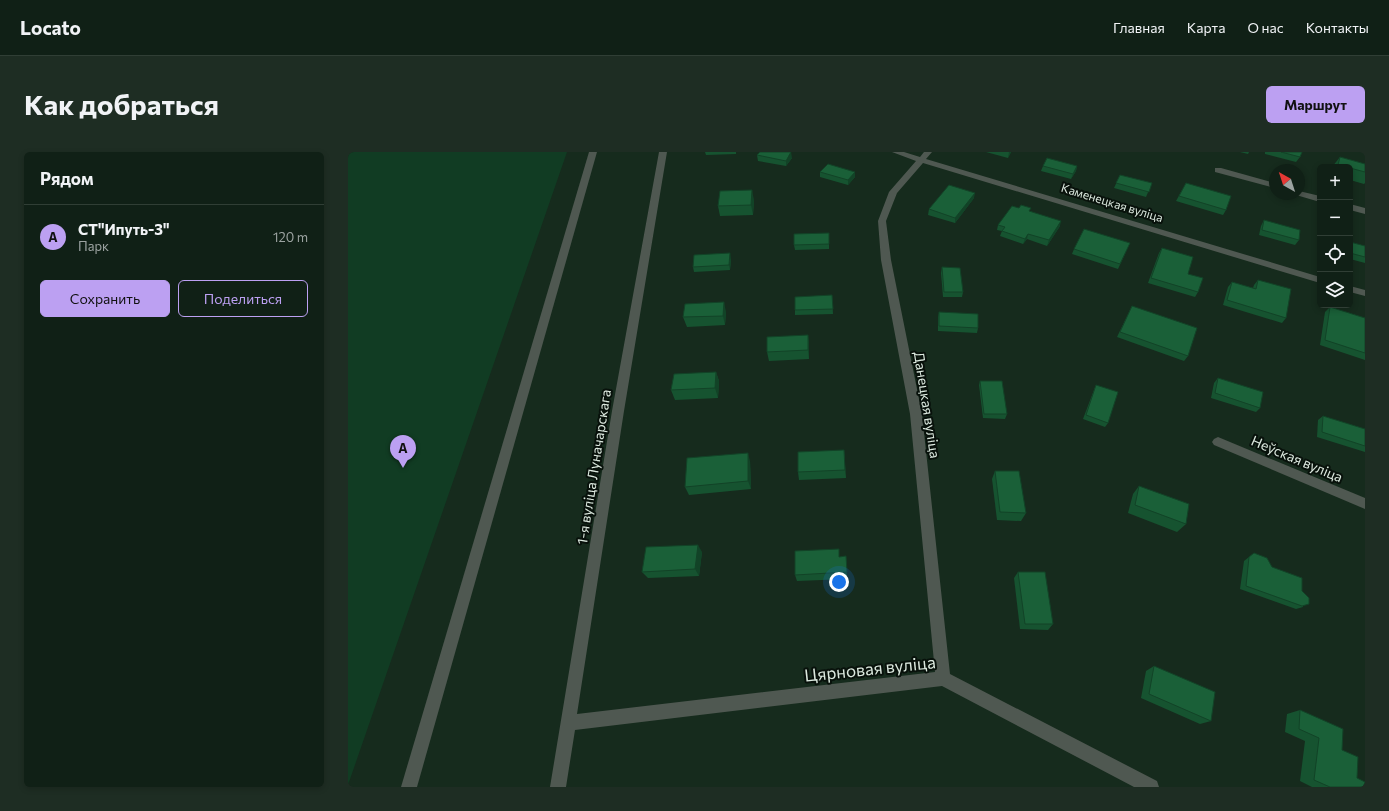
<!DOCTYPE html>
<html lang="ru">
<meta charset="utf-8">
<style>
:root{--surface:#102016;--page:#1e2d23;--text:#f1f3f6;--muted:#9ca3a1;--line:#303e35;--accent:#bca0f2}
body{margin:0;font-family:Commissioner,sans-serif;background:var(--page);color:var(--text)}
.controls{position:absolute;right:12px;top:12px;display:grid;overflow:hidden;border-radius:6px;box-shadow:0 2px 6px #0003}
.controls button{width:36px;height:36px;display:grid;place-items:center;padding:0;border:0;border-bottom:1px solid var(--line);background:var(--surface);color:var(--text);font:20px sans-serif}
.compass{position:absolute;left:921px;top:12px;width:36px;height:36px;border-radius:50%;background:var(--surface);box-shadow:0 2px 6px #0003;rotate:321deg}
.you{position:absolute;left:491px;top:430px;width:14px;height:14px;margin:-10px;border:3px solid #fff;border-radius:50%;background:#1a73e8;box-shadow:0 0 0 6px #1a73e833}
.badge{display:grid;place-items:center;width:26px;height:26px;border-radius:50%;background:var(--accent);color:#111;font-size:13px;font-weight:700}
.pin{position:absolute;translate:-50% -33px;filter:drop-shadow(0 1px 2px #0008)}
.pin::after{content:'';position:absolute;top:21px;width:14px;height:12px;background:inherit;clip-path:polygon(0 0,100% 0,50% 100%)}
.list{margin:0;padding:0;list-style:none}
h2{display:flex;justify-content:space-between;align-items:center;height:52px;margin:0;padding:0 16px;font-size:17px}
h2 small{font-size:13px;font-weight:400;color:var(--muted)}
.list li{display:grid;grid-template-columns:26px 1fr auto;gap:12px;align-items:center;box-sizing:border-box;height:64px;padding:0 16px;border-top:1px solid var(--line)}
.list b{display:block;font-size:15px;white-space:nowrap}
.list p{margin:0;font-size:13px;white-space:nowrap;color:var(--muted)}
.list em{font-size:13px;font-style:normal;color:var(--muted)}
.actions{display:flex;gap:8px;padding:12px 16px}
.actions a{flex:1;padding:9px 0;border:1px solid var(--accent);border-radius:6px;text-align:center;font-size:14px;color:var(--accent)}
.actions .main{background:var(--accent);color:#111}
.icon{flex:none;width:22px;height:22px;fill:none;stroke:currentColor;stroke-width:2;stroke-linecap:round;stroke-linejoin:round}
.map{position:relative;flex:none;width:1017px;height:635px;overflow:hidden;border-radius:6px}
header{display:flex;align-items:center;gap:24px;box-sizing:border-box;height:56px;padding:0 20px;background:var(--surface);border-bottom:1px solid var(--line)}
header strong{font-size:19px}
nav{display:flex;gap:22px;margin-inline-start:auto;font-size:14px}
.intro{display:flex;align-items:center;justify-content:space-between;box-sizing:border-box;height:96px;padding:0 24px}
h1{margin:0;font-size:28px}
.button{padding:10px 18px;border-radius:6px;background:var(--accent);color:#111;font-size:14px;font-weight:700}
main{display:flex;gap:24px;padding:0 24px}
aside{flex:1;background:var(--surface);border-radius:6px;box-shadow:0 2px 6px #0003}
.map>svg:first-child{display:block}
.green{fill:#113c23}
.lines{fill:none;stroke-linecap:round;stroke-linejoin:round}
.minor{fill:#4f5851;fill-rule:evenodd}
.wall{fill:#165330}
.shaded-wall{fill:#124327}
.building{fill:#1a6038;stroke:#124327}
.labels{text-anchor:middle;stroke-width:4;stroke-linejoin:round;paint-order:stroke}
.far-street-label{font-size:12px;fill:#dce9df;stroke:#08110b}
.street-label{font-size:14px;fill:#dce9df;stroke:#08110b}
.near-street-label{font-size:17px;fill:#dce9df;stroke:#08110b}
</style>
<header>
<strong>Locato</strong>
<nav><a>Главная</a><a>Карта</a><a>О нас</a><a>Контакты</a></nav>
</header>
<div class="intro"><h1>Как добраться</h1><a class="button">Маршрут</a></div>
<main>
<aside>
<h2>Рядом<small></small></h2>
<ul class="list">
<li><span class="badge">A</span><div><b>СТ&quot;Ипуть-3&quot;</b><p>Парк</p></div><em>120 m</em></li>
</ul>
<div class="actions"><a class="main">Сохранить</a><a>Поделиться</a></div>
</aside>
<div class="map">
<svg width="1017" height="635" viewBox="0 0 1017 635">
<rect width="100%" height="100%" fill="#162b1d"/>
<path class="green" d="M0,0H219L0,633Z"/>
<g class="lines">
<g class="minor">
<path d="M241,0H249L69,635H53Z"/>
<path d="M311,0H319L276,259L229,562L587,520L562,262L533,108L530,69L541,40L568,9L544,0H556L572,5L576,0H584L578,7L972,125V131L575,11L549,41L538,69L543,108L574,262L602,522L809,629L811,635H786L594,534L227,578L218,635H202L264,259Z"/>
<path d="M867,16H873L927,31V36L867,20Z"/>
<path d="M951,39L972,44V50L948,43L951,42Z"/>
<path d="M1002,52L1017,56V62L1002,58Z"/>
<path d="M1002,134L1017,138V144L1002,140Z"/>
<path d="M870,285L1017,346V357L866,293L864,290L866,287Z"/>
</g>
</g>
<g class="wall">
<path d="M357,0H388V2L358,3Z"/>
<path d="M638,0H663L660,6Z"/>
<path d="M892,0H901L900,2Z"/>
<path d="M917,0H954L952,5L948,10L917,2Z"/>
<path d="M409,3L444,6L438,14L410,9Z"/>
<path d="M992,5L1017,12V31L1016,32L1002,28V15H984Z"/>
<path d="M695,14H729L728,19L723,27L693,19Z"/>
<path d="M472,20H507V25L500,33L472,25Z"/>
<path d="M772,23L804,31L798,45L766,36Z"/>
<path d="M838,31L878,58L875,63L828,49Z"/>
<path d="M626,46L607,71L580,63L581,57Z"/>
<path d="M406,48L405,63L372,64L370,54Z"/>
<path d="M671,56L682,59L712,74L699,94L679,87L675,92L652,84L654,79L649,78L650,73Z"/>
<path d="M916,68L951,88L947,93L911,83L913,74Z"/>
<path d="M481,81V97L447,98L446,93Z"/>
<path d="M1002,90L1017,94V111L1002,107Z"/>
<path d="M782,91L770,117L724,102L726,97Z"/>
<path d="M814,96L850,140L847,145L800,131L811,101Z"/>
<path d="M383,107L382,118L346,120L345,115Z"/>
<path d="M594,115L615,140L614,145H595L593,121Z"/>
<path d="M910,128L938,166L934,171L875,153L880,135L884,130L905,136L906,133Z"/>
<path d="M484,143L485,162L447,163V158Z"/>
<path d="M784,154L840,204L836,209L769,185Z"/>
<path d="M982,155L1017,166V208L972,193L977,160Z"/>
<path d="M378,160L377,173L339,175L335,165Z"/>
<path d="M591,160L630,176L629,181L590,179V165Z"/>
<path d="M460,183L461,193V207L421,209L419,200Z"/>
<path d="M368,220L371,229L370,246L327,248L323,238Z"/>
<path d="M870,226L912,256L908,260L863,246L866,231Z"/>
<path d="M632,229L659,262L657,267L635,266L631,233Z"/>
<path d="M748,233L760,271L757,275L735,267L746,238Z"/>
<path d="M975,264L1017,277V300L969,285L970,268Z"/>
<path d="M496,298L498,326L451,328L450,320Z"/>
<path d="M402,309L403,337L341,343L337,335Z"/>
<path d="M647,319L678,361L673,369L649,368L644,327Z"/>
<path d="M791,334L838,372L829,380L780,361L785,342Z"/>
<path d="M354,400L351,424L300,426L294,420Z"/>
<path d="M906,401L924,415L954,439L955,455L948,457L892,437L896,409Z"/>
<path d="M498,404L499,427L449,429L447,423L492,405Z"/>
<path d="M670,420L705,472L700,478L672,477L666,426Z"/>
<path d="M806,514L863,569L852,572L793,546L798,519Z"/>
<path d="M952,558L994,598L1009,626L1017,635H964L952,629L957,589L937,580L939,562Z"/>
</g>
<g class="shaded-wall">
<path d="M443,0L444,6L438,14V9Z"/>
<path d="M661,0H663L660,6Z"/>
<path d="M729,14L728,19L723,27L725,22Z"/>
<path d="M507,20V25L500,33V28Z"/>
<path d="M404,38L406,48L405,63L403,53Z"/>
<path d="M627,41L626,46L607,71V66Z"/>
<path d="M713,69L712,74L699,94L701,88Z"/>
<path d="M680,82L679,87L675,92L677,87Z"/>
<path d="M382,101L383,107L382,118L381,113Z"/>
<path d="M376,150L378,160L377,173L375,164Z"/>
<path d="M460,183L461,193V207L460,198Z"/>
<path d="M368,220L371,229L370,246L367,236Z"/>
<path d="M400,301L402,309L403,337L400,329Z"/>
<path d="M350,393L354,400L351,424L347,417Z"/>
</g>
<g class="building">
<path d="M412,0H443L438,9L409,3Z"/>
<path d="M933,0H954L952,5Z"/>
<path d="M992,5L1017,12V20L1002,16V15H999L990,13Z"/>
<path d="M699,6L729,14L725,22L695,14Z"/>
<path d="M480,12L507,20L500,28L472,20Z"/>
<path d="M772,23L804,31L801,40L768,31Z"/>
<path d="M838,31L883,44L878,58L831,44Z"/>
<path d="M601,33L627,41L607,66L581,57Z"/>
<path d="M404,38L403,53L370,54L372,39Z"/>
<path d="M673,53L683,56L681,59L713,69L701,88L680,82L677,87L654,79L657,75L650,73L664,54L671,56Z"/>
<path d="M916,68L952,78L951,88L914,78Z"/>
<path d="M736,77L782,91L772,112L726,97Z"/>
<path d="M481,81V92L446,93V82Z"/>
<path d="M1002,90L1017,94V105L1002,101Z"/>
<path d="M814,96L845,105L840,122L855,126L850,140L803,126Z"/>
<path d="M382,101L381,113L345,115L346,103Z"/>
<path d="M594,115L612,116L615,140H596Z"/>
<path d="M910,128L943,137L938,166L879,148L884,130L908,137Z"/>
<path d="M484,143L485,157L447,158V145Z"/>
<path d="M376,150L375,164L335,165L337,152Z"/>
<path d="M784,154L849,176L840,204L772,180Z"/>
<path d="M982,155L1017,166V201L977,188Z"/>
<path d="M591,160L630,162V176L591,174Z"/>
<path d="M460,183V198L419,200V185Z"/>
<path d="M368,220L367,236L323,238L326,222Z"/>
<path d="M870,226L915,240L912,256L867,241Z"/>
<path d="M632,229H654L659,262H636Z"/>
<path d="M748,233L770,240L760,271L738,263Z"/>
<path d="M975,264L1017,277V294L974,280Z"/>
<path d="M496,298L497,318L450,320V300Z"/>
<path d="M400,301V329L337,335L339,306Z"/>
<path d="M647,319H671L678,361L652,360Z"/>
<path d="M791,334L841,352L838,372L787,353Z"/>
<path d="M350,393L347,417L294,420L298,395Z"/>
<path d="M491,397V405L498,404L499,420L447,423V399Z"/>
<path d="M906,401L919,406L924,415L954,426V439L961,446V452L954,454L898,434L901,405Z"/>
<path d="M670,420H697L705,472H677Z"/>
<path d="M806,514L867,540L863,569L801,542Z"/>
<path d="M952,558L995,577L994,598L1010,605L1009,626L1017,630V635H982L966,628L971,586L951,577Z"/>
</g>
<g class="labels">
<g class="far-street-label">
<text transform="translate(764 51) rotate(17)" y="4">Каменецкая вуліца</text>
</g>
<g class="street-label">
<text transform="translate(579 253) rotate(81)" y="5">Данецкая вуліца</text>
<text transform="translate(949 307) rotate(23)" y="5">Неўская вуліца</text>
<text transform="translate(246 315) rotate(-81)" y="5">1-я вуліца Луначарскага</text>
</g>
<g class="near-street-label">
<text transform="translate(522 517) rotate(-6)" y="6">Цярновая вуліца</text>
</g>
</g>
</svg>
<div class="controls">
<button>+</button>
<button>−</button>
<button><svg class="icon" aria-label="locate" viewBox="0 0 24 24"><circle cx="12" cy="12" r="6"/><path d="M12 2v4M12 18v4M2 12h4M18 12h4"/></svg></button>
<button><svg class="icon" aria-label="layers" viewBox="0 0 24 24"><path d="M12 4l9 5-9 5-9-5zM3 14l9 5 9-5"/></svg></button>
</div>
<svg class="compass" viewBox="-18 -18 36 36"><path d="M0-13l5 13h-10z" fill="#e53935"/><path d="M0 13l5-13h-10z" fill="#9ca3a1"/></svg>
<div class="you"></div>
<div class="pin badge" style="left:55px;top:316px">A</div>
</div>
</main>
